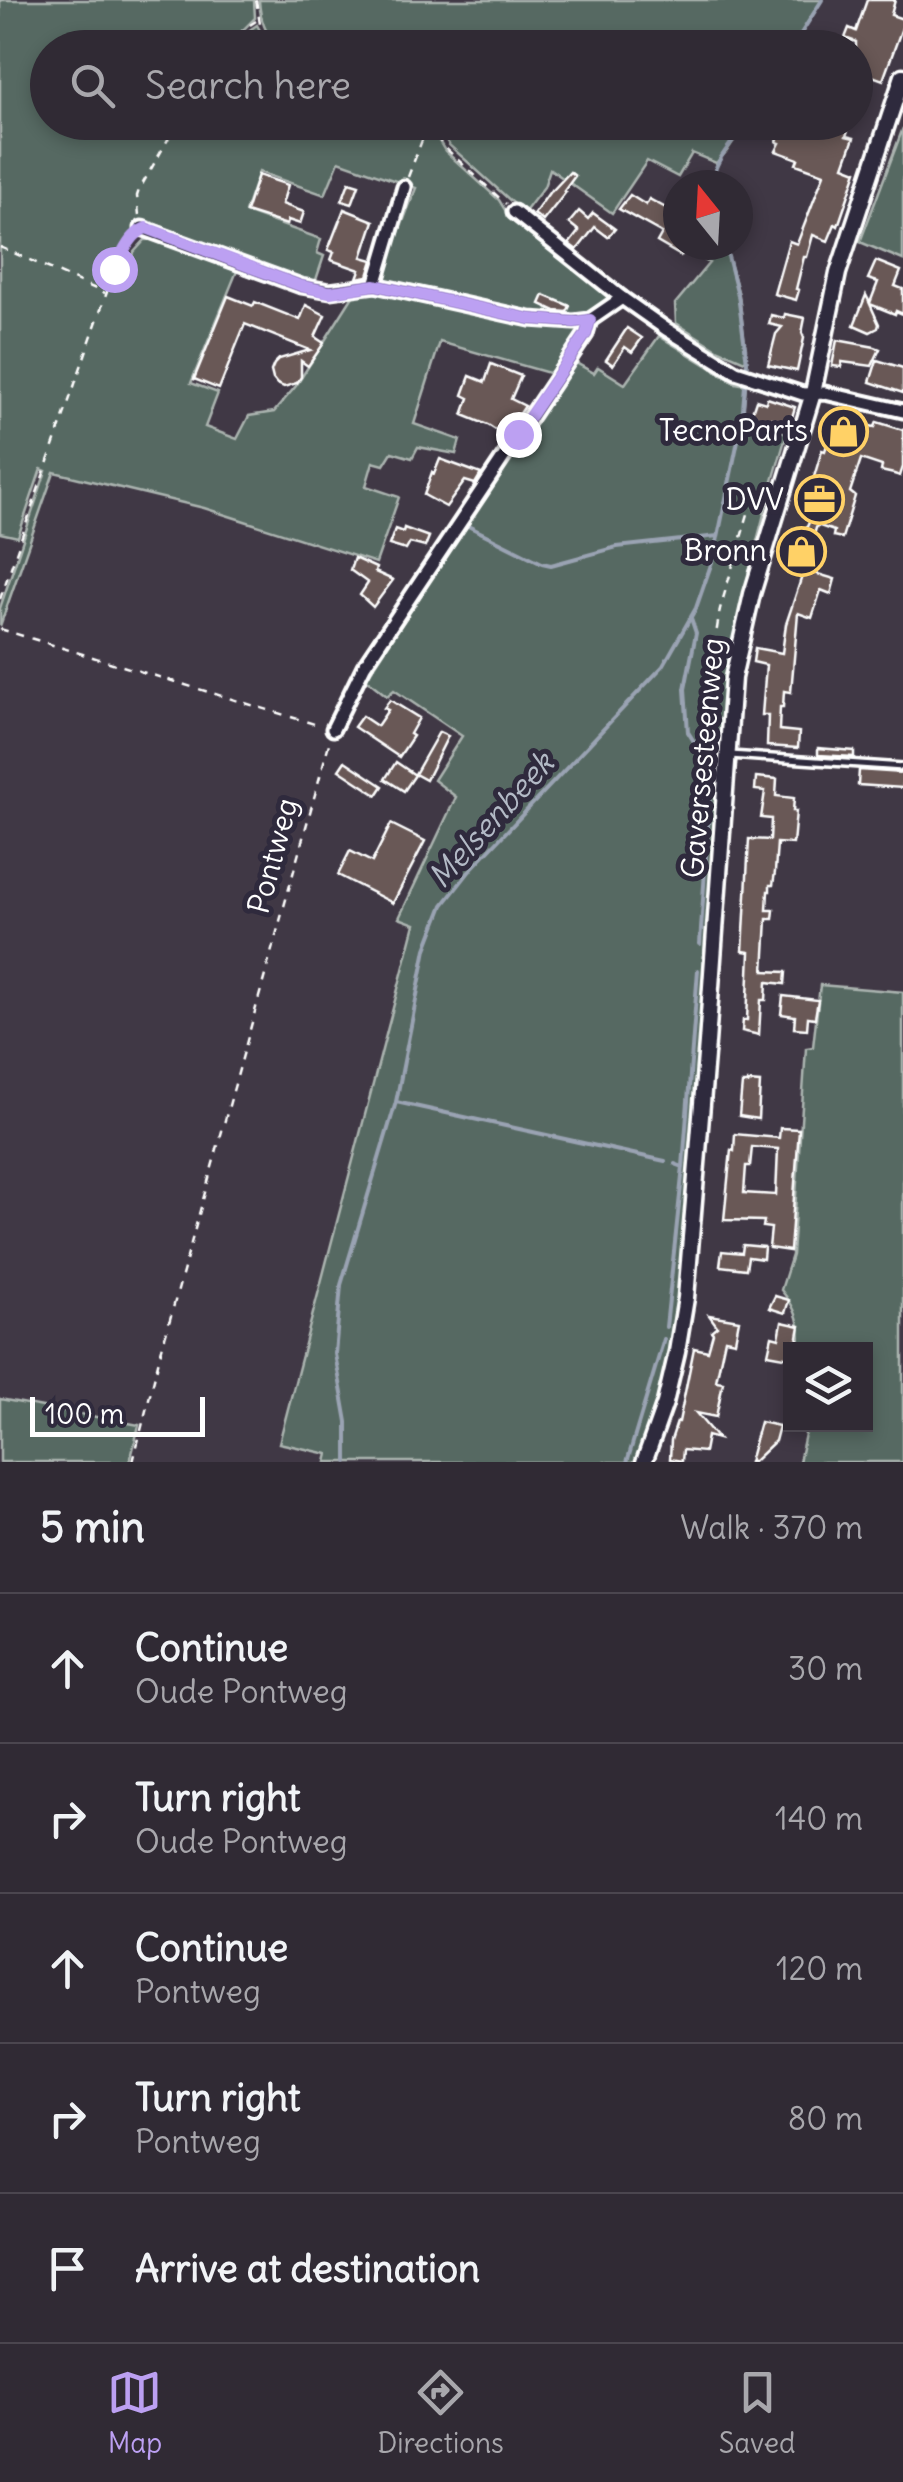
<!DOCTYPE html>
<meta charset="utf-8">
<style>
:root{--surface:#302a34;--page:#3c3640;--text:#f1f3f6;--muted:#a8a7ac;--line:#4b464f;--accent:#bca0f2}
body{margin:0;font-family:Delius,sans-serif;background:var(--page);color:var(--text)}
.controls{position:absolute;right:30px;bottom:30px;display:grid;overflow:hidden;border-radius:0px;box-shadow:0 5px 15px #0003}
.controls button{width:90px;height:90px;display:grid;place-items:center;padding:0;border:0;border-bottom:2px solid var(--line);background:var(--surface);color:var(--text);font:50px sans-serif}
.compass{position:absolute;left:663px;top:170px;width:90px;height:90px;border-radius:50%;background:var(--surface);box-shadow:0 5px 15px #0003;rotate:342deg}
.scale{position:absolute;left:30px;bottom:25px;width:175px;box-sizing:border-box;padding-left:10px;border:5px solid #fff;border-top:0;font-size:28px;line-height:35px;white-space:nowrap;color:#fff;-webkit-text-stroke:8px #2f2a3d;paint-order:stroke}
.stop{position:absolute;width:30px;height:30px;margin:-22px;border:8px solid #bca0f2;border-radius:50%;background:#fff}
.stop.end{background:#bca0f2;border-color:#fff;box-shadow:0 2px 10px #0008}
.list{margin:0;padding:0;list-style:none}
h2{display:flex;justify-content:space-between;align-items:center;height:130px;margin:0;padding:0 40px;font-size:42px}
h2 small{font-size:32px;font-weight:400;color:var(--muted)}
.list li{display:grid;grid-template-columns:65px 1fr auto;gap:30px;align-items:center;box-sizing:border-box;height:150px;padding:0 40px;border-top:2px solid var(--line)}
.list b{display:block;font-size:38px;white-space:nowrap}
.list p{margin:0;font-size:32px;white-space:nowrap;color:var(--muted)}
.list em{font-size:32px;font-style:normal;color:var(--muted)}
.icon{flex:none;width:55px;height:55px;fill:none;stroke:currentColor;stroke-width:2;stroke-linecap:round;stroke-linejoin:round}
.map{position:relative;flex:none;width:903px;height:1462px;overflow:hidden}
.search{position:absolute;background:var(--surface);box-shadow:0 5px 15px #0003;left:30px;right:30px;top:30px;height:110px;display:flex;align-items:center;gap:25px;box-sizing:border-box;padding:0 35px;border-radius:55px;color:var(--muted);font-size:38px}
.sheet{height:880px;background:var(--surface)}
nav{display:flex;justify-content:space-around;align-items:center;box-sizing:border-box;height:140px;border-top:2px solid var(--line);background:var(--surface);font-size:28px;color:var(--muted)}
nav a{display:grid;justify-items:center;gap:5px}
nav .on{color:var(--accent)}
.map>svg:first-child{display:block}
.green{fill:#576962;stroke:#abb4b0;stroke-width:2.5}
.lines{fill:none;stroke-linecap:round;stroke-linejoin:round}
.stream{stroke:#9aa3b3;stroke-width:4}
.building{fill:#695857;stroke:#fff;stroke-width:2.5;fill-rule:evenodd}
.service-casing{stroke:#fff;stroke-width:12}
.minor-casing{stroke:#fff;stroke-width:19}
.tertiary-casing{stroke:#fff;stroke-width:21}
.path{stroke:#fff;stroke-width:2.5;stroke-dasharray:8 8;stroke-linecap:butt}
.service{stroke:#2f2a3d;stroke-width:5}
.minor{stroke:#2f2a3d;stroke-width:11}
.tertiary{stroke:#2f2a3d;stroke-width:14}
.route{stroke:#bca0f2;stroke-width:12}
.labels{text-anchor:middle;stroke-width:10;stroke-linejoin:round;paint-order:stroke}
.poi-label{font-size:30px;fill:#fff;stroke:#2f2a3d;text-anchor:end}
.street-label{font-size:30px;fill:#fff;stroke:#2f2a3d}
.water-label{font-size:32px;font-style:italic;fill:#b3bac6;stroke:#2f2a3d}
</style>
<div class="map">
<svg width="903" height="1462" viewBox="0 0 903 1462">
<rect width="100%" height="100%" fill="#403845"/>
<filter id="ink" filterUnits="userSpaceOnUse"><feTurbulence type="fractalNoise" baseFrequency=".01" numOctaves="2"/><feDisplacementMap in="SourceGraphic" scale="20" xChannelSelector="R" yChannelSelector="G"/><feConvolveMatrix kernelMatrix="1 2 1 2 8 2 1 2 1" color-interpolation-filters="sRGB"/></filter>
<g filter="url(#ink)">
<g class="green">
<path d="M0,0H254L255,18L226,47L48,48V122H177V127L180,122L428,123L445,151L499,200L508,215L609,291L611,297L607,303L586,317H545L384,282V271L416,188L339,161L325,195L259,172L245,212L321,239L317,253L324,256L315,283L311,284L153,223C133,232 129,238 121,258L132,261L134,252L145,240L156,239L237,271L191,383L218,393L205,427L237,439L249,416L274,412L296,386L355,293L375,291L534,326L583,329L556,375L440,342L414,424L460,440L456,454L418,447L412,458L392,452L384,465L373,462L366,486L399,497L376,563L204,508L54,472L0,626V608L46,471L41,469L18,537L0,533Z"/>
<path d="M259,0H822L792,47L279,48C265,34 260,19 259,0Z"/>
<path d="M257,25L269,47H230L239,37Z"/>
<path d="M436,123H746L727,151L716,163L692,153L678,177L647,161L612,213L550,169L544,187L524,213L449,145Z"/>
<path d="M903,128V260L860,242Z"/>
<path d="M705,245H725L739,295L747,362L719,350L676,323L675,304L709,263L695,254Z"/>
<path d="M659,336L736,383L746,385L742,421L750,419V423L787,433C763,512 743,593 727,675L704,1038L676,1332L661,1397L637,1462H326L328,1454L279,1443L415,924L399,918L456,797L434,780L462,736L394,690L387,696L366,679L533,423L576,363L594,373L598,367L625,384Z"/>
<path d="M820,985L903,992V1462H799L805,1434L809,1425L866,1424V1350L799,1349C802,1325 797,1309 781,1290L792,1255L806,1048L813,1047Z"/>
<path d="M0,1399L139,1425L130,1462H0Z"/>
</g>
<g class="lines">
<g class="stream">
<path d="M792,48L822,0"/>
<path d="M712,185C714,158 732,145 746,122"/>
<path d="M470,527L542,563L551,565L617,547L718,536"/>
<path d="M691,618L696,633L685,689L688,732L698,748"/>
<path d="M700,944L713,754L706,749"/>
<path d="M396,1102L665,1161"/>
<path d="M683,1167L698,970"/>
<path d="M666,1327L683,1167L675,1164"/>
<path d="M347,1462V1422L335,1354L341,1285L396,1102L426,949L443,905L472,868L663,666L696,608L714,556L742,421L747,362L738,295L725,245"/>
<path d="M627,1462L664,1339"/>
</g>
</g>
<g class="building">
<path d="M867,0H895L891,15L903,19V25L883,80L856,70V42L845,38L849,28L856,31Z"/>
<path d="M783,122H851L846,136L854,138L844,166L857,171L838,226L835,224L828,241L813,235L807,257H804L796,289L799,290L796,300L774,294L789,241L797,244L824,174L796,164L798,159L776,151L780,143L777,142Z"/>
<path d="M570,172L575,176L564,191L566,192L543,221L534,214L551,190L552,191Z"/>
<path d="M258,175L288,185L282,204L304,212L300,224L288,220L287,225L246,212Z"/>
<path d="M349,182L359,185L352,204L342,201Z"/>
<path d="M630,195L646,205L649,199L677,214L672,224L677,226L671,237L678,241V245H688L681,256L657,242L662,233L619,209Z"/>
<path d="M344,209L374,221L362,257L373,260L368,276L357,278L360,270L331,260L334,252L328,250Z"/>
<path d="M579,211L588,219L593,213L615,229L608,237L595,227L577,250L569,244L579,231L569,223Z"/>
<path d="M876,261L901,271L895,286L903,289V314L896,311L895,314L870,304L879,324L878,328L870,332L854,325L866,295L870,303L878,282L868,279Z"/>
<path d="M544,295L570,306L567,312L555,311L540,304Z"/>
<path d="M228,296L253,306L255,302L300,320L306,305L325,315L315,337L324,343L308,366L301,361V377L297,383L284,387L277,384L273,379L271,371L274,364L279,359L310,350L245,324L219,389L194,379Z"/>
<path d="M785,314L805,318L802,333L804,338L797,371L768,365L776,334L782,327L769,324L771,315L784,318Z"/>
<path d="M627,328L642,338L632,352L625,347L613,365L606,360Z"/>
<path d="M837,340L875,347L880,349L872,366L842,362L841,367L832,366Z"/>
<path d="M877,360L903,368V393L870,382Z"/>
<path d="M491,364L521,376L511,399L525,406L505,436L488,425L463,415L469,398L463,395L470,376L485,382Z"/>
<path d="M767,398L795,407L790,424L772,418L770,424L750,418L756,400L766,403Z"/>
<path d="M835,419L875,427L877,422L903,430V467L900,476L894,474L881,471L882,466L861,459L850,492L855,496L842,538L833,536L834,531L817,525L810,547L815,548L811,560L786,552L793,529L804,533L812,516L815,505L809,503L817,478L814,477L822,450L825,451Z"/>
<path d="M440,459L481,474L475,484L465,481L446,507L424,495L432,472L434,474Z"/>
<path d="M404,528L429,537L425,547L410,543L406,550L389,545L395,529L403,532Z"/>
<path d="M354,558L376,568L375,572L393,580L373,607L360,595L368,583L350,570Z"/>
<path d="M804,570L835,579L831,594L821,590L812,618L798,613L791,692L784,691L783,707H780L779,730L799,732L798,748L767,746L768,715H762L766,665L753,662L755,648L782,653L786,624Z"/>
<path d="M390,700L419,718L410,734L413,736L399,757L354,727L362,716L377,726L388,710L384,708Z"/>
<path d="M439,732L448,736L426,780L415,774Z"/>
<path d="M818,748L854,751V757L818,755Z"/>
<path d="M345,761L383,786L377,795L339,770Z"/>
<path d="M396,762L415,775L404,791L385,779Z"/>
<path d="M859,770L903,773V788L858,785Z"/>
<path d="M756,777L777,779L776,796L794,798L793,811H796L793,844L777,843L775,872L773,885H770V891H768L767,910H774L773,919H767L764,971L786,972L785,984L767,982L766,1000H761L759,1035L742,1031L743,1020H747L750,952L743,951L749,839L770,840L771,819L761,818L765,791L755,790Z"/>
<path d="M391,824L425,841L393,903L338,875L350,851L372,862Z"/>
<path d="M783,996L818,1000L815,1018L808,1017L807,1029L794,1028L795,1016L781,1014Z"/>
<path d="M748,1082L760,1083L758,1119L739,1116L742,1084H748Z"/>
<path d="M780,1128L799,1129L790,1251L769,1248L771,1228L763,1227L764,1221L724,1220L731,1150L734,1151L735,1134L779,1138ZM752,1147L778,1149L776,1195L744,1193L746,1166H750Z"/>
<path d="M743,1245L764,1247L763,1259L748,1257L746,1269L720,1266L722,1251L742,1253Z"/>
<path d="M775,1296L789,1300L785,1313L769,1308Z"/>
<path d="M709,1315L739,1320L735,1341L725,1339L716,1381L723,1382L716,1417L696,1413L718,1439L707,1436L704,1452L683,1450L682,1461L670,1459L671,1440L677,1422H679L694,1348L708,1351L713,1333L711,1331L717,1326Z"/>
<path d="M782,1322L800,1326L797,1342L795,1341L793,1350H790V1358L768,1354L772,1336L779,1338Z"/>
<path d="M760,1422L779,1426L775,1441L753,1462H749Z"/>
</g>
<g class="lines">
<defs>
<path id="service" d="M730,755L903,767"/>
<g id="minor">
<path d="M514,212L622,298L666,329L736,372L803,394L825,393L903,411"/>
<path d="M142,228L301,286L330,291L375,285L530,319L574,322L590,320L622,298"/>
<path d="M375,285L404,187"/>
<path d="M333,729L364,666L586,334L590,320"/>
</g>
<path id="tertiary" d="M644,1462L665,1403L677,1352L686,1298L707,1043L733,678L752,594L813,393L838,273L903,76"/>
</defs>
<use href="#service" class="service-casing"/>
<use href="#minor" class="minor-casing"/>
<use href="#tertiary" class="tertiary-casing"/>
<g class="path">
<path d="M256,0L261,30L273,48"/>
<path d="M228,48L244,29L256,21"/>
<path d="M429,122L442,145L506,204"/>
<path d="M408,177L427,127"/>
<path d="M139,215L137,196L139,190L178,122"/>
<path d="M0,247L105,293"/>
<path d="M0,599L115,269L135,234"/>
<path d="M0,629L321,726"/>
<path d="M719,720L714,717L707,708V693L720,609L748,514L757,505L765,504"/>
<path d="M133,1462L159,1359L330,740"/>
</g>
<use href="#service" class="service"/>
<use href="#minor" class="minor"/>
<use href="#tertiary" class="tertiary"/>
</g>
</g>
<g class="lines" filter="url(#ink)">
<path class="route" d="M114,269C123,254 129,235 146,228L301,286L330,292L375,285L530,319L574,322L590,320L586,334L518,434"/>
</g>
<defs>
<symbol id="shop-ring" viewBox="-11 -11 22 22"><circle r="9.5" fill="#2f2a3d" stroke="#ffd166" stroke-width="1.5"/><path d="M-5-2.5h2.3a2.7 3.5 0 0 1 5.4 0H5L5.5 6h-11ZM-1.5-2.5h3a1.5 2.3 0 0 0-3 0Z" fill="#ffd166"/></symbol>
<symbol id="office-ring" viewBox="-11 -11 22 22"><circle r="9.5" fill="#2f2a3d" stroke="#ffd166" stroke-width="1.5"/><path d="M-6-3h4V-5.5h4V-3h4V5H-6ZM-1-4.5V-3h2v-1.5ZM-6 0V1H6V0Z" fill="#ffd166"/></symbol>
</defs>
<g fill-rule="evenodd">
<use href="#shop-ring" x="816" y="404" width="55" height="55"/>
<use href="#office-ring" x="792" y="472" width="55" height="55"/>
<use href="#shop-ring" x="774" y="524" width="55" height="55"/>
</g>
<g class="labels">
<g class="poi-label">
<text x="808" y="441">TecnoParts</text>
<text x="784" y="510">DVV</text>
<text x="767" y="561">Bronn</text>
</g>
<g class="street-label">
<text transform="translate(703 758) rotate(-85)" y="10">Gaversesteenweg</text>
<text transform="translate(273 856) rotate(-75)" y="10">Pontweg</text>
</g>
<g class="water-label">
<text transform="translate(491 820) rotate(-48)" y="11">Melsenbeek</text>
</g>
</g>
</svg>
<div class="controls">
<button><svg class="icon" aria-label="layers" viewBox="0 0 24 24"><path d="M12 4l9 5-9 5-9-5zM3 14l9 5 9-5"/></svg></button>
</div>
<svg class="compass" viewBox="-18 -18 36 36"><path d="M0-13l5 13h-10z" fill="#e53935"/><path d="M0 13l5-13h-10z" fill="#a8a7ac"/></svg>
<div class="scale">100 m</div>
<div class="stop" style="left:114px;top:269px"></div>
<div class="stop end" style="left:518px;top:434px"></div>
<div class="search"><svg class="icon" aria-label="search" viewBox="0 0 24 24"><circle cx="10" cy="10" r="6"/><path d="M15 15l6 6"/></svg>Search here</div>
</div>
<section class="sheet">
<h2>5 min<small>Walk · 370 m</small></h2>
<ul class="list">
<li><svg class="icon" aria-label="ahead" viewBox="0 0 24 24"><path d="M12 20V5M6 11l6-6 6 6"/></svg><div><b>Continue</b><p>Oude Pontweg</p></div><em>30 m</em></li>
<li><svg class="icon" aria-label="right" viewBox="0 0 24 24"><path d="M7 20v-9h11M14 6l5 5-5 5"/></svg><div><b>Turn right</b><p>Oude Pontweg</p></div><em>140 m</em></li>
<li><svg class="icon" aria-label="ahead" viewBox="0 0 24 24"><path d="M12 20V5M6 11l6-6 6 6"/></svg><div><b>Continue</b><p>Pontweg</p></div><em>120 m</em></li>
<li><svg class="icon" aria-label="right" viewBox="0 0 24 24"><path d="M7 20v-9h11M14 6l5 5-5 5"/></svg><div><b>Turn right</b><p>Pontweg</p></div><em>80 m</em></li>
<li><svg class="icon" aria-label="arrive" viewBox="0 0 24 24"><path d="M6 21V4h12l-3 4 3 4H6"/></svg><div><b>Arrive at destination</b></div></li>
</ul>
</section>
<nav>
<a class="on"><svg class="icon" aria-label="map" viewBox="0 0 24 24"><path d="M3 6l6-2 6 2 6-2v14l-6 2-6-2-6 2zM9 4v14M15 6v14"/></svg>Map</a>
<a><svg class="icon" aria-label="directions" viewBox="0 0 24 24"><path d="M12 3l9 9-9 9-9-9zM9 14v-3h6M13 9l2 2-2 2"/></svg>Directions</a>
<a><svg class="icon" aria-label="saved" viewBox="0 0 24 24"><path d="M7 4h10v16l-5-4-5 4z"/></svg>Saved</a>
</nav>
